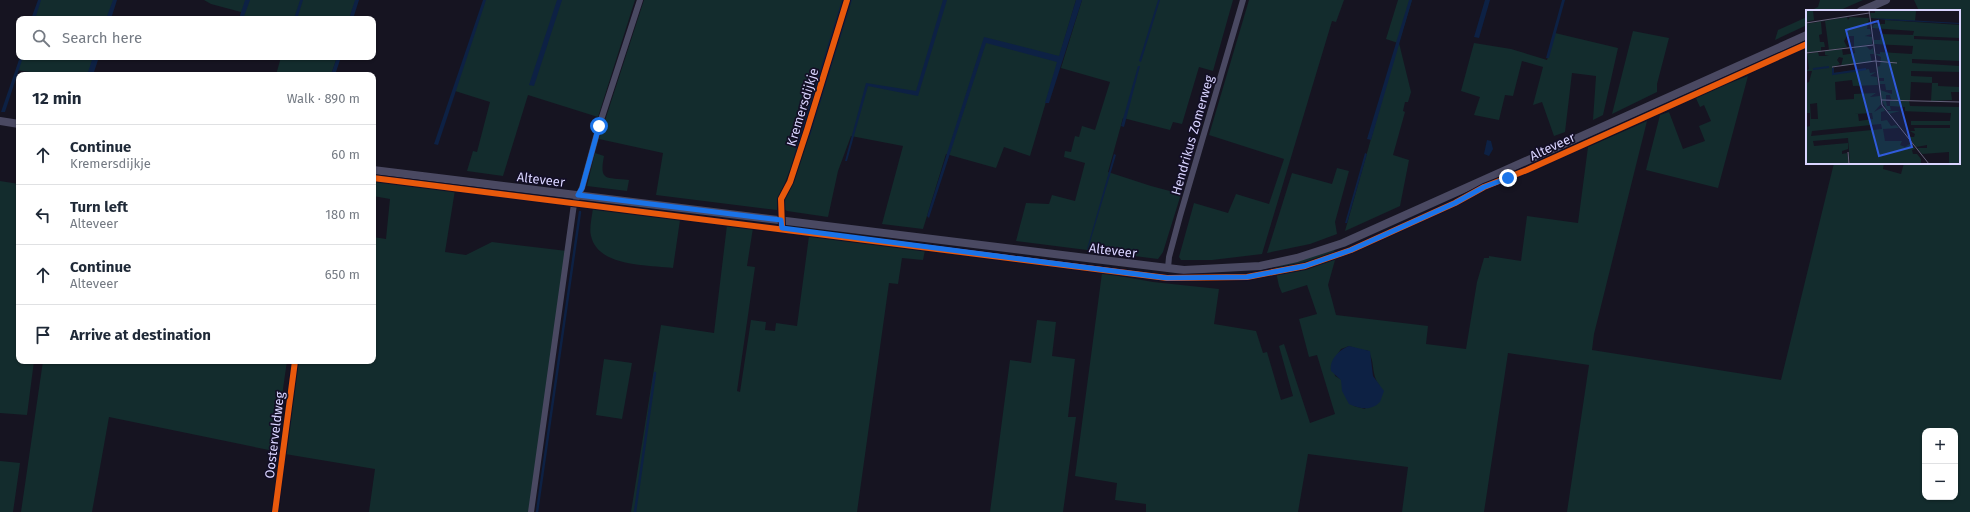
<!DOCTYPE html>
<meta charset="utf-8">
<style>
:root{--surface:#fff;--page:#f6f6f7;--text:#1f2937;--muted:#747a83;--line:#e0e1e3}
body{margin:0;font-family:"Fira Sans",sans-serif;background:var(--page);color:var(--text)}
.controls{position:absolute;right:12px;bottom:12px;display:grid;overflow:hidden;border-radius:8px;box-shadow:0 1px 3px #0004}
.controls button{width:36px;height:36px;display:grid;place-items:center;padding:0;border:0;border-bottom:1px solid var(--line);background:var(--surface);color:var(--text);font:20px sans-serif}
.stop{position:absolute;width:12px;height:12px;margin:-9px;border:3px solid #1a73e8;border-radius:50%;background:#fff}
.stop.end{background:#1a73e8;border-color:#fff;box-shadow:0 1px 4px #0008}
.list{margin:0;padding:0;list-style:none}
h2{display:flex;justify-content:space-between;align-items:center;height:52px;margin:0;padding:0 16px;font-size:17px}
h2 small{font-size:13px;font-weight:400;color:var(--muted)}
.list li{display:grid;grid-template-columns:26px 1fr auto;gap:12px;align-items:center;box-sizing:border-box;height:60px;padding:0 16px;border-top:1px solid var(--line)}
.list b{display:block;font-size:15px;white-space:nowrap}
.list p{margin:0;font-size:13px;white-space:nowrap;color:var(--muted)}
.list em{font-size:13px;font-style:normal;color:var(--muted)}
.icon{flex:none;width:22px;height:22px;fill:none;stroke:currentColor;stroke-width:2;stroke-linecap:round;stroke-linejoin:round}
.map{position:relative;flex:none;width:1970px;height:512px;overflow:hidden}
.search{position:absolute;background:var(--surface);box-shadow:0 1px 3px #0004;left:16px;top:16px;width:360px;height:44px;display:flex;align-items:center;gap:10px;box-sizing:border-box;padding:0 14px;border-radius:8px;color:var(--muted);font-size:15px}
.panel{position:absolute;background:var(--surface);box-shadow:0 1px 3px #0004;left:16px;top:72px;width:360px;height:292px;border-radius:8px}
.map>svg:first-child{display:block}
.green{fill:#132c2d;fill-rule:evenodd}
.water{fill:#0d2144}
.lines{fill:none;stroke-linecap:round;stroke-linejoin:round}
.stream{stroke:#0d2144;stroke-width:2.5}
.minor{stroke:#4a4962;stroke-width:6}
.tertiary{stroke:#4a4962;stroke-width:8}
.cycleway-casing{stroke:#130f26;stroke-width:8}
.cycleway{stroke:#e8590c;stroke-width:6}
.route{stroke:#1a73e8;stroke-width:5}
.labels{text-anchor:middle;stroke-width:3.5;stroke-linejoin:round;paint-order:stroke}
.street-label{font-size:13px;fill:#d9d4ff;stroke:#130f26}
.inset-river{fill:none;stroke:#0d2144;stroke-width:2}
.inset-road{fill:none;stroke:#64617a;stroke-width:1}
.view{fill:#305bdc;fill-opacity:0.15;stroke:#305bdc;stroke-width:2}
.inset-edge{fill:none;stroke:#d9d4ff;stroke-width:2}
</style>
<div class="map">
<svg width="1970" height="512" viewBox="0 0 1970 512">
<rect width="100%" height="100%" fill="#161421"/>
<g class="green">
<path d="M40,0H115L108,19H34Z"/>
<path d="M204,0H356L349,19H239L241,12L211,4Z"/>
<path d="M485,0H635L598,117L528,95L503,176L467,171L473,151L477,152L490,102L455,91Z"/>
<path d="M644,0H844L799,148L778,200L777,210L656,195L663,153L599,139Z"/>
<path d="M850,0H1076L1030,156L1004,147L996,168L946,154L923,229L882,224L903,146L851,136L838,171L828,217L787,211L784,209C782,196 793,182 797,169C816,113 833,57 850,0Z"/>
<path d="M1082,0H1233L1213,71L1199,67L1182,124L1173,122L1170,130L1123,118L1108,172L1151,186L1181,194L1163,252L1158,259L1016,241L1026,203L1049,204L1052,195L1075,201L1085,163L1064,157L1065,151L1071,152L1075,136L1079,137L1082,126L1095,130L1110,82L1061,68Z"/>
<path d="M1249,0H1344L1336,22L1332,21L1262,254L1212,260H1181L1179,257L1194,203L1228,213L1236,194L1269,204L1284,159L1209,135Z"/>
<path d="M1398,0H1412L1399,43L1411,92L1408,102H1405L1403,111L1405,112L1393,155L1409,160L1400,206L1345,231L1398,43L1386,39Z"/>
<path d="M1820,0H1863L1838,11H1810L1818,7Z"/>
<path d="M1914,0H1970V512H1567L1589,365L1508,353L1484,512H1402L1408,467L1308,454L1298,512H1146V504L1115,500L1117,483L1075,476L1102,273L1153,282L1219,289L1214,324L1256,331L1263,353L1267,352L1281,400L1293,396L1279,346L1284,344L1310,423L1335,414L1317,355L1309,357L1299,319L1317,314L1307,285L1282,293L1279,286L1275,267L1334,250L1338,258L1335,260L1328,285L1336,315L1428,326L1426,344L1466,349L1477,282L1484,258H1489V256L1521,261L1527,216L1578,223L1588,147L1647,121L1594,334L1592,350L1781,380L1834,163H1884L1883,169L1901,174L1904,163H1959V11H1919ZM1349,346L1361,350H1367C1376,360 1370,374 1380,386L1365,409L1354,406L1342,387V380L1335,376L1333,361L1341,349ZM1925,431H1955V497H1925Z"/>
<path d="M1807,17V25L1775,40L1778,30Z"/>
<path d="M1633,31L1669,38L1657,84V92L1612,114Z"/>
<path d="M1555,33L1618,48L1603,115L1593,120L1596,76L1572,73L1565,132L1554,136L1542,102L1533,105L1543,67L1522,61L1513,96L1505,95L1499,120L1474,115L1480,97L1461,91L1474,43L1511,49L1547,60Z"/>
<path d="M20,57H96L90,75H51L16,70Z"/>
<path d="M281,57H337L331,75H276Z"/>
<path d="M1748,76L1718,188L1646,170L1660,115L1669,112L1683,149L1705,141L1699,126L1711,121L1704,105L1700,107L1695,96Z"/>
<path d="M595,153L604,156C599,182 606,177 629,180L627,191L587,186Z"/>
<path d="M1337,168L1349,171L1335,222L1337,234L1310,244L1267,253L1292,173L1332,184Z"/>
<path d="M373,179L455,190L445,252L466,255L492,242L567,251L529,512H369L375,469L285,454L298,361H373V237L386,239L390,199L373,196Z"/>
<path d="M0,181L19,184V361H34L27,415L0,413Z"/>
<path d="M593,208L680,220L673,268C648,265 598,267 591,236C589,228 592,217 593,208Z"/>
<path d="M727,225L753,228L747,266L755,267L737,391L740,392L751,320L766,322L765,330L775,331L776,323L797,326L809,236L925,250L923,260L902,258L898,284L889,283L857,512H631L661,325L714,333Z"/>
<path d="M1037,320L1056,322L1052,356L1075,359L1068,417H1076L1063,512H990L1010,360L1031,363Z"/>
<path d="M604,359L632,363L622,419L596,415Z"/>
<path d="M43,361H287L274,451L109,417L92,512H21Z"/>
<path d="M0,461L20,463L13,512H0Z"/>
</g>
<g class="water">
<path d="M38,0H41L35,19H31Z"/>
<path d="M113,0H117L111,19H106Z"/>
<path d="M245,0H250L243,19H239Z"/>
<path d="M300,0H303L297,19H294Z"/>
<path d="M355,0H359L353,19H349Z"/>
<path d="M483,0H486L438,145L434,144Z"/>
<path d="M557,0H562L534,86L529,85Z"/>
<path d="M842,0H845L791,170L797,144Z"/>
<path d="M851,0H852L809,139H807Z"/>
<path d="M943,0H947L918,96L868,86L847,161H845L866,83L916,91Z"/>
<path d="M1076,0H1082L1049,103H1045L1057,62L986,43L929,218L927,216L984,37L1059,56Z"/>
<path d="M1158,0H1160L1141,62L1139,61Z"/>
<path d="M1409,0H1412L1371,140L1367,139Z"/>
<path d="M1485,0H1490L1479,38L1474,37Z"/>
<path d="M1562,0H1565L1549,58H1546Z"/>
<path d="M20,57H23L5,112H1Z"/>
<path d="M93,57H99L93,75H87Z"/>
<path d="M337,57H341L335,75H331Z"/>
<path d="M1138,66H1140L1124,127L1121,126Z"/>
<path d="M1487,140L1491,141L1493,149L1489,156L1484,154Z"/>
<path d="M1365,153L1367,154L1347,223H1345Z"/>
<path d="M1114,154L1116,155L1088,249H1087Z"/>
<path d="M1349,346L1370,351L1373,376L1384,391L1380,402C1371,411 1360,409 1349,404L1342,391L1341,380L1331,371C1329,360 1339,350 1349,346Z"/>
</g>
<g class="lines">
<g class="stream">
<path d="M537,512L580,212"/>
<path d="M635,512L655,373"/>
</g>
<g class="minor">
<path d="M1168,268L1169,257L1180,216L1243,0"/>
<path d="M275,512L295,361"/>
<path d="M531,512L574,204L582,188L599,126L640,0"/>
</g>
<g class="tertiary">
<path d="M1861,11L1886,0"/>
<path d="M0,121L19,124"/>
<path d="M373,170L1184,270L1260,266L1297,258L1343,243L1807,35"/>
</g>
<defs>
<g id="cycleway">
<path d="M373,178L1167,278L1247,277L1305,266L1351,250L1455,203L1484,187L1527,170L1807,44"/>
<path d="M782,228L781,199L790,182L807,130L847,0"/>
<path d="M275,512L295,361"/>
</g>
</defs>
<use href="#cycleway" class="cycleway-casing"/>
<use href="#cycleway" class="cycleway"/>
</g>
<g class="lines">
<path class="route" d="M599,126L582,188L578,195L781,220L782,228L1167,278L1247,277L1305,266L1351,250L1455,203L1484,187L1508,178"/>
</g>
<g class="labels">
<g class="street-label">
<text transform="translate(802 107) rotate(-73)" y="5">Kremersdijkje</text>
<text transform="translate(1192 135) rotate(-74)" y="5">Hendrikus Zomerweg</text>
<text transform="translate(1552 146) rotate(-25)" y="5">Alteveer</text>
<text transform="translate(541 179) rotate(7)" y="5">Alteveer</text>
<text transform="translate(1113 250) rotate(7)" y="5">Alteveer</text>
<text transform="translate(274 435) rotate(-83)" y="5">Oosterveldweg</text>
</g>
</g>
<g transform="translate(1806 10)">
<rect width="154" height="154" fill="#161421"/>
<path d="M0,0H7L8,10L0,12ZM69,0L110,1L109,11L65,8L64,3H69ZM41,7L42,10L44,7L63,8L61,19H64L65,24L59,26L66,27V34L48,37V26H41L38,31L41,37L23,40L19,11L15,12L16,24L13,25L14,32H18L19,37H15V41L0,43V14ZM79,10L154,15V28L108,26V29L154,31V51L106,49V53L154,56V62L105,61V66L126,67V73H132V76L154,77V82H145L146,90L125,91L126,73L105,72L104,90H89L85,89L84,85H80V90H76L74,80L86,84V80H80L79,74H74L73,71H78V68H73L71,57L74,56L75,47L69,44H74V42L106,44L107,36L68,34V30H74L75,24L107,25L108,21L66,18L68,14H79ZM60,36L64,40L67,38L68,44H64L66,52L35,56L37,48L33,47L31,50L34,54L27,57V63L63,59L64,63L70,62L64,66L71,67L72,75L47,76L46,70L29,72L30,90L48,89V84L70,83L64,87L74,86L75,94L68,102L77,97L79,101L75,102V111L81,110L85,116L90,115L93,118L77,119L79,131H96L94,135L99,137L105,133L109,139L106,140L107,144H111L115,149V154H44L42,128L7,131L8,136L42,133V139L36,141V144L41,143L43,153L0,154V117L4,116V103H0V73L3,72L6,61H0L3,59L1,44L12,42L13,46H23L19,45V41L36,39L37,45L49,43L48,37ZM11,93L12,109H5L4,94ZM66,103L67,109L53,111L52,104H49ZM75,114L76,119L5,126L6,121ZM76,91H80L81,96H84V91H103L104,96L154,97V154H143V142L116,144L111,138H121V135L110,137L103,127H108L109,124L104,121H109L108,118H144V115H105V111H144L145,103L94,101L83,104L81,101H99V97L84,96L85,100H81Z" fill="#132c2d" fill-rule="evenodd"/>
<path d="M65,8L154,13V14L80,10Z" fill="#0d2144"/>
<path class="inset-river" d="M27,58V64L60,59M7,59L23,57"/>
<path class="inset-road" d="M63,0L76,95L123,154M0,13L63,3M0,43L67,35M26,57L69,51L91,53M75,90L154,92M42,142L43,154"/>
<path class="view" d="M72,11L106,137L73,146L40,20Z"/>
<rect width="154" height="154" class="inset-edge"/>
</g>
</svg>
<div class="controls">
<button>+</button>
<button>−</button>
</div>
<div class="stop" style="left:599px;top:126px"></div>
<div class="stop end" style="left:1508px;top:178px"></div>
<div class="search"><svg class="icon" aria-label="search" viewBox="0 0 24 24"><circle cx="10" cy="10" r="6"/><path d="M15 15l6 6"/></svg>Search here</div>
<section class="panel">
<h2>12 min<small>Walk · 890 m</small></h2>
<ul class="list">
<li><svg class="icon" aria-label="ahead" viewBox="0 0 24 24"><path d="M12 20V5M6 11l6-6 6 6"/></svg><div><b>Continue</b><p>Kremersdijkje</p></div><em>60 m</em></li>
<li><svg class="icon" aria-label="left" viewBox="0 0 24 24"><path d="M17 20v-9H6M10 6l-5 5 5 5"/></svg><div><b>Turn left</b><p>Alteveer</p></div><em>180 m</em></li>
<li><svg class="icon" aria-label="ahead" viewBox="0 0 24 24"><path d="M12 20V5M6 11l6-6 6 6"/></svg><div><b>Continue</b><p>Alteveer</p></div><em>650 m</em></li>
<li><svg class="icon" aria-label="arrive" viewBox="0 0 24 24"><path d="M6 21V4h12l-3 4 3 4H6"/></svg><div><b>Arrive at destination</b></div></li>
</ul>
</section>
</div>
